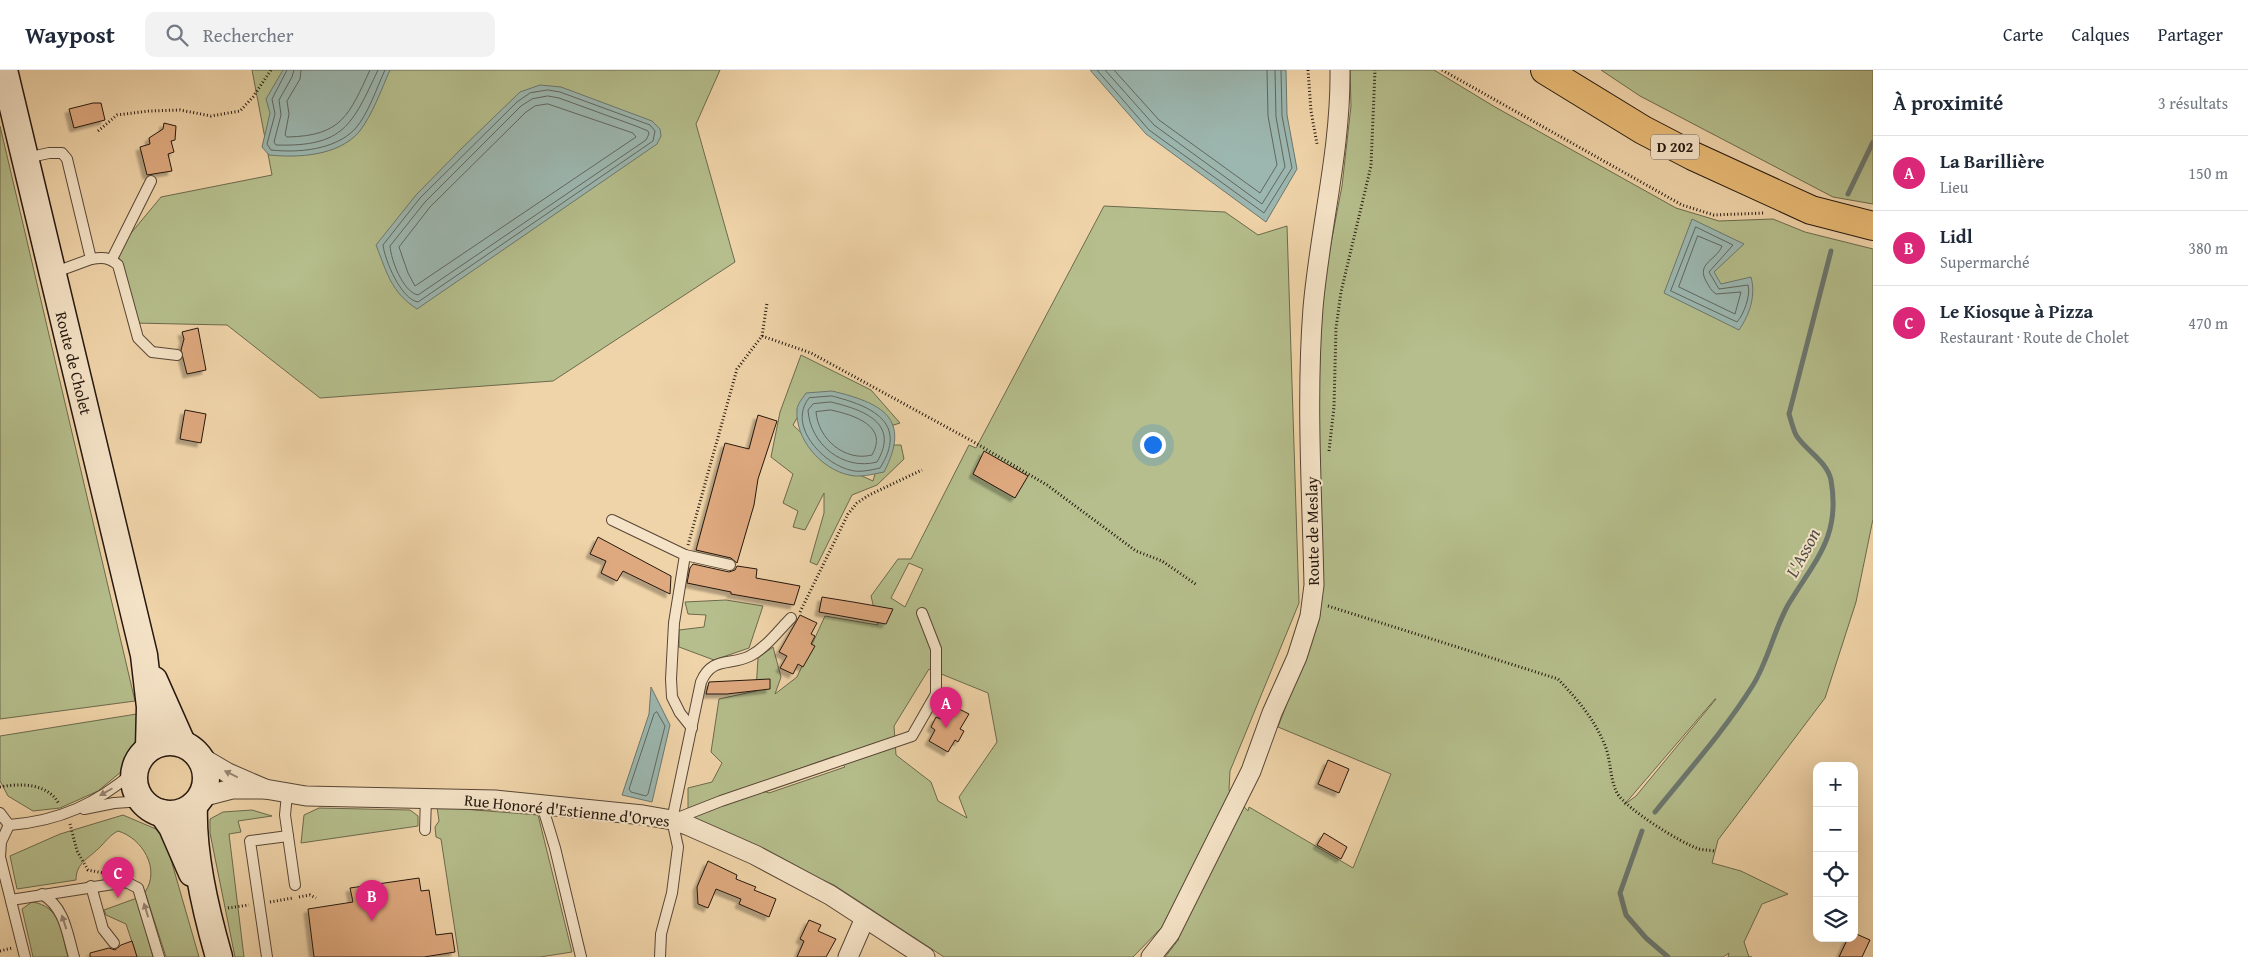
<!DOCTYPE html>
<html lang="fr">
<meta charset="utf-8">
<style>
:root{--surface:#fff;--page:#f2f2f3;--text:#1f2937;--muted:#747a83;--line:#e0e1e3;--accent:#db2777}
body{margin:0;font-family:"Gentium Book Plus",serif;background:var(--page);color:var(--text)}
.controls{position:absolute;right:15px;bottom:15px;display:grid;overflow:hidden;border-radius:10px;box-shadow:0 5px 20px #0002}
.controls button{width:45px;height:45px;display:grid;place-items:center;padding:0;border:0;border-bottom:1px solid var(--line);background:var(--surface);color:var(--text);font:25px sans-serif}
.you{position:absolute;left:1152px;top:374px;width:18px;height:18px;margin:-12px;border:4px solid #fff;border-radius:50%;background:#1a73e8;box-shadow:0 0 0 8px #1a73e833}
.badge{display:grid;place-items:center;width:32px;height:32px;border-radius:50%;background:var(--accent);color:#fff;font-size:16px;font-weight:700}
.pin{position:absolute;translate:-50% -41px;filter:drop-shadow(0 1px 2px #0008)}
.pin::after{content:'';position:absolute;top:26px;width:18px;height:15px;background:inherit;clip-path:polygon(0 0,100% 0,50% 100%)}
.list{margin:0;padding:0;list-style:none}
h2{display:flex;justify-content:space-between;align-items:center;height:65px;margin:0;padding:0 20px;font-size:21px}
h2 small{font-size:16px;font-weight:400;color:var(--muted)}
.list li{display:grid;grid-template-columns:32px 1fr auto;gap:15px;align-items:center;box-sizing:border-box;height:75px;padding:0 20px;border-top:1px solid var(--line)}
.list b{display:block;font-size:19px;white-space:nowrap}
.list p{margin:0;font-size:16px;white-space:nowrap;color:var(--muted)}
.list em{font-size:16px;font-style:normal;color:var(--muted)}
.icon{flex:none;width:28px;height:28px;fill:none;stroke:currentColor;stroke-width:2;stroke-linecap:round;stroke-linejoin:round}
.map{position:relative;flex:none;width:1873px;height:887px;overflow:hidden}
header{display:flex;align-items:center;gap:30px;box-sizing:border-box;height:70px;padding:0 25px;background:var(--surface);border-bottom:1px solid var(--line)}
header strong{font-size:24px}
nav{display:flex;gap:28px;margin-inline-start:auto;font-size:18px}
.search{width:350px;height:45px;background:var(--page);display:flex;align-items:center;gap:12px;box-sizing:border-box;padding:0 18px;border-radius:10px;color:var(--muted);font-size:19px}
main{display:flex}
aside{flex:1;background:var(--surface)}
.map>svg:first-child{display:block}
.green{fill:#b5be8c;stroke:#6c6a4d;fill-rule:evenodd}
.water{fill:#9cb7b0;stroke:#6c776f}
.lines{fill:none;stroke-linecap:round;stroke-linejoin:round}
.shore{stroke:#60675f;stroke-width:1}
.stream{stroke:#6c776f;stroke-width:5}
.building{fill:#dfa97f;stroke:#24170e;filter:url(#shadow)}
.lane-casing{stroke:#574635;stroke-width:12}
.street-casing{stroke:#574635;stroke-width:21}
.secondary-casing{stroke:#24170e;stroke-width:29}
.primary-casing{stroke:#24170e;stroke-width:30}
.path{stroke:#24170e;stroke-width:3;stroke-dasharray:1 2.5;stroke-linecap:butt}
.lane{stroke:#f5e3c7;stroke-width:10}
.street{stroke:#f5e3c7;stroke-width:19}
.secondary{stroke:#f5e3c7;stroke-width:26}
.primary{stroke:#e8ba74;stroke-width:28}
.oneway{fill:#978774}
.labels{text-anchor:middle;stroke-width:4;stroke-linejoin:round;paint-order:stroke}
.shield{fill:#f5e3c7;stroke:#635446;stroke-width:1}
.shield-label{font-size:15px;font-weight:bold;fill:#24170e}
.street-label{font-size:16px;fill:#24170e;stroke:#f5e3c7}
.water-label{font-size:18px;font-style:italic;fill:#4e4f47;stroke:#f5e3c7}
</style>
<header>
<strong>Waypost</strong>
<div class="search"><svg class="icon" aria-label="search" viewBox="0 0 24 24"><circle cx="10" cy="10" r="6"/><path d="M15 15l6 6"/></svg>Rechercher</div>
<nav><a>Carte</a><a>Calques</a><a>Partager</a></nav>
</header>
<main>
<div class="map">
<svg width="1873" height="887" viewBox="0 0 1873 887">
<defs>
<filter id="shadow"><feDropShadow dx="-4" dy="4" stdDeviation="1" flood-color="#0004"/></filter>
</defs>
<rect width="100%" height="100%" fill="#f0d4a9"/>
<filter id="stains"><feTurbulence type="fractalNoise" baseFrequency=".004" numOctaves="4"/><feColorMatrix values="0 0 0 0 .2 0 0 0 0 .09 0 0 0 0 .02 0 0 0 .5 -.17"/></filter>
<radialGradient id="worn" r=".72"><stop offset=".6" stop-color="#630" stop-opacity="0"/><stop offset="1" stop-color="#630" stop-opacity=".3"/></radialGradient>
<g class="green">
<path d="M252,0H720L696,54L735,192L553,311L320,328L227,255L133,253L117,180L161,127L272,105Z"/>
<path d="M1350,0H1434L1495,37L1676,138L1719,151L1773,149L1805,162L1873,179V449L1856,532L1825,628L1718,770L1712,793L1741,801L1788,824L1762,834L1744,872L1749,887H1752H1728L1729,883L1723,887H1165L1179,869L1165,854L1133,887H944L834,815L688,751V718L712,712L722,693L711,682L719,629L756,621L758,588L773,577L781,607L775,624L797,607L825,546L878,555L871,526L898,489H911L969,375L976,378L1104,136L1225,142L1258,165L1287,156L1299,533L1230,701L1229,720L1248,741L1249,737L1353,798L1391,704L1278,657L1320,545L1321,458L1318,348L1322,220L1342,116L1351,36ZM909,493L923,499L905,537L891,528ZM929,599L988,623L997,672L959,727L967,748L938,731L931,712L896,685L894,656ZM1716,629L1636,726L1624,735L1715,629ZM835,686L845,697L769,723L751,716Z"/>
<path d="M1601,0H1873V134L1833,127L1640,26Z"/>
<path d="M0,56L135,631L0,649Z"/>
<path d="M801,285L871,320L900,353L884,358L810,325L793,355L833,393L873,411L877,397L880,375H901L904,389L877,415L852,425L817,495L810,492L824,443V423L805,460L793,457L798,441L783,433L793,404L771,387L780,342Z"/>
<path d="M726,530L763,536L749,578L714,590L679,577V560L704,557L706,545L688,544L685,532Z"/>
<path d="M143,643L141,665L128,696L98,721L60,738L33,741L8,726L0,711V666Z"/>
<path d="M437,737L538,745L572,882L540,887H459L441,769L436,767L435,757L439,751Z"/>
<path d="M319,738L410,740L418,746V756L301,773L304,745Z"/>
<path d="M252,740L272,746L238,751L241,762L229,764L244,887H235L210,763V749L223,742Z"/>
<path d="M123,745L163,762L199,887H166L145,822C161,799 142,768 118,761C110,765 107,770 101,776C90,788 76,792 76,810L17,819L10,786L60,764Z"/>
<path d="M137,828L153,887H137L126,854L106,845L104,840Z"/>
<path d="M32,832C61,836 61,863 68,887H33L22,839Z"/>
</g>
<g class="water">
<path d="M283,0H390C381,20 373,44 359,62C338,86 298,88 269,85L262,77L270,43L266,29Z"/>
<path d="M1090,0H1286L1287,45L1297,99L1266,152L1146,64Z"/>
<path d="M540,15L561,17L652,51L660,59L661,66L657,74L417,239C391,222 387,203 376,175L416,125L462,78L520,22Z"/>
<path d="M1692,149L1744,174L1714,202L1721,214L1751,207C1756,225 1750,244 1739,260L1664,223Z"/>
<path d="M832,321C882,333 912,348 884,402C873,404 860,408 849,405C821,399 795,369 797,340C797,334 803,328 806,323Z"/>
<path d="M651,617L670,655L652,732L622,725L649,644Z"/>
</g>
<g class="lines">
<g class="shore">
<path d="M287,0L272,29L275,44L267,74L271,80C298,83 335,80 355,59C369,43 376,19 385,0"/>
<path d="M294,0L292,7L279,30L281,45L274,72L276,75C344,77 352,55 378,0"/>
<path d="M301,0L300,9L287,31L289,44L285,65L287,67C342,66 349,45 370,0"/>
<path d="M1097,0L1149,60L1264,143L1292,98L1282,46L1281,0"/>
<path d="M1105,0L1154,55L1262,134L1285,97L1276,47L1275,0"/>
<path d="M1114,0L1159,50L1260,123L1277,95L1268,46L1267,0"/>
<path d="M548,20L560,22L650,55L655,61L653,71L418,232C401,229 385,191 383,175L420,128L517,32L530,23Z"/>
<path d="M548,26L559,28L636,56L648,61L649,64L646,70L418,225C403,222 391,190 390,176L425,132L521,36L532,29Z"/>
<path d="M548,34L633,63L636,67L415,216L408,203L399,177L430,137L526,42L535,36Z"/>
<path d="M1696,157L1733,175L1709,202L1719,219L1748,215C1751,225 1744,244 1737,252L1671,221Z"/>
<path d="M1698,166L1722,176C1717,190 1696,193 1706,211C1709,216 1711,221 1716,224L1741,222L1735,244L1679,217Z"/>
<path d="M832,326C871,336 909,352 880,398C871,400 859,403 850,400C822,393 787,355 809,328Z"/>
<path d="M831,332C864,340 900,353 877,392C843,401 810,374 808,340L813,334Z"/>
<path d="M831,340C854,345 889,356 872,385C845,392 818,369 816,342Z"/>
<path d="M657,642L665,656L648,724L646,726L631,722L629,719L654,644Z"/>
</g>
<g class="stream">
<path d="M1848,124L1873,72"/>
<path d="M1655,742C1688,701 1725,660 1753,615C1768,591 1774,560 1788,535C1815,490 1841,467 1831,410C1827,391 1805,380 1796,365C1793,359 1791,350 1789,344L1831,181"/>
<path d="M1642,761L1620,823L1626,845L1646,868L1668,887"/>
</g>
</g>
<g class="building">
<path d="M93,33H101L105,50L74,58L69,39Z"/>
<path d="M164,53L176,56L175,70L171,71L174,82L168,84L172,101L147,105L140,77L150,74L149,68L163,59Z"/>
<path d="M198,258L206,300L187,304L181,280L184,269L182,262Z"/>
<path d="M185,340L206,344L201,373L180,369Z"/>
<path d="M758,345L777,351L758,409L754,435L737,493L731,488L696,480L725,373L749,379Z"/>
<path d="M984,381L1028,406L1015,428L973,404Z"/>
<path d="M598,467L671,506L670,524L623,501L617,511L601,503L606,491L590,484Z"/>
<path d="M693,494L729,502L735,500L737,496L757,499L756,508L800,516L794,535L731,524V522L687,513L690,498Z"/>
<path d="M822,527L853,532L893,539L886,554L819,542Z"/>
<path d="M800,545L817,553L811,564L815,566L811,574L815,576L803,597L798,594L793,604L780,598L787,586L779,582Z"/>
<path d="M770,609V619L727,624H706L709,612Z"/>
<path d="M949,634L969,644L960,659L964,661L958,672L955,670L948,682L929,671L935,660L931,657L936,647L941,649Z"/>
<path d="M1328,690L1349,699L1339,723L1318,714Z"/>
<path d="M1324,763L1347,777L1341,789L1317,775Z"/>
<path d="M708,791L737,805L736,809L756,817L754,820L776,829L769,847L739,834L741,829L716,819L708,838L698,834L697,817Z"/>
<path d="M419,808L421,821L429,820L436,865L452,863L455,882L424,887H314L308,839L353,832L350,818Z"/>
<path d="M809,850L821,855L818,861L836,869L826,887H797L804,871L800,869Z"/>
<path d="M1854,863L1870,870L1862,887H1839L1848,868H1854Z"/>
<path d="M132,871L137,887H90V883L109,878L115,880L121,875Z"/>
</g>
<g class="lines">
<defs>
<g id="lane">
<path d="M26,88L49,83H62L67,89L91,189L53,203"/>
<path d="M91,189C102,187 109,187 118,195L138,268L152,282L177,285"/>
<path d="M112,189L151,111"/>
<path d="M612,450L685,485L674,553L671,609L672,627L680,643L692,658"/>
<path d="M685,485L730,495"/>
<path d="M542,735L555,778L581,887"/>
<path d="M84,739L114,733L143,731"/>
<path d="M0,743L9,755"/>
<path d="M675,749L721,731L912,666L936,624V579L922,543"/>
<path d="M9,755C60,751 96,734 135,701"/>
<path d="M9,755L1,772L0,787L25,887"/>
<path d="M425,760L426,727"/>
<path d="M288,766L295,815"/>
<path d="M91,816L103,859L114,873"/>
<path d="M42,824C65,838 67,863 74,887"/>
<path d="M11,830L126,812L138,818L159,887"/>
<path d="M267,887L250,771L288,766L285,745L287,724"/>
<path d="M660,887L661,864L672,823L678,777L672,750L701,612C712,586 730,596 750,586C767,577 778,561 791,548"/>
</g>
<g id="street">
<path d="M199,686L228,703L265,719H232L201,727"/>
<path d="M265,719L306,726L495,730L643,745L672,750L687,755L755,785L830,825L925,887"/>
<path d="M848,887L865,848"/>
<path d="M1151,887L1170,863L1251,701L1272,643L1297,587L1310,546L1314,515C1312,423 1306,329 1313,238C1320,158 1341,80 1340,0"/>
</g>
<g id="secondary">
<path d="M4,0L144,585L150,637L149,678"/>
<path d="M154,610L182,673"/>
<circle cx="170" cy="708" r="36"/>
<path d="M194,735C192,782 206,842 219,887"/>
<path d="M162,743L172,757L192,803"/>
</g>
<path id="primary" d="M1545,0L1643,60L1693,86L1811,140L1873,156"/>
</defs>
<use href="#lane" class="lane-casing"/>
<use href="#street" class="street-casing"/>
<use href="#secondary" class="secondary-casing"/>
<use href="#primary" class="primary-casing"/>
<g class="path">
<path d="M1308,0L1311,41L1317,74"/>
<path d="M1442,0L1682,135L1714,145L1765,143"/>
<path d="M98,61L117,45L149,41L180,40L211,46L240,41L253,27L271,0"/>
<path d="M762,266L811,283L972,371L1047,415L1136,481L1162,491L1197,515"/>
<path d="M1329,381L1334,337L1336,258L1341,222L1371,96L1375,0"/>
<path d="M688,475L737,299L762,266L767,233"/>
<path d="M1328,536L1558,609C1578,630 1596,651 1606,678C1611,693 1610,709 1617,723C1626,739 1681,773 1699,779C1704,780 1709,780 1714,781"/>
<path d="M800,542L848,444L857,433L869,425L922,400"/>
<path d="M0,717C20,713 48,713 59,734"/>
<path d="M70,754L77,781L88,800L103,803"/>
<path d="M299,827L310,825L316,828"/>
<path d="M270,832L293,828"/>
<path d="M228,838L249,835"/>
<path d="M0,881L12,878"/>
</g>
<use href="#lane" class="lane"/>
<use href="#street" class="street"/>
<use href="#secondary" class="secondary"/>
<use href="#primary" class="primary"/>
</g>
<defs><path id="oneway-solid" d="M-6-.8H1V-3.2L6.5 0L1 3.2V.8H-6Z" transform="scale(1.25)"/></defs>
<g class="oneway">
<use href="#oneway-solid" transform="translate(231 704) rotate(-154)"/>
<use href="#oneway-solid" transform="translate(106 722) rotate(150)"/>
<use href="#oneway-solid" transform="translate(146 840) rotate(-107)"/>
<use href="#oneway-solid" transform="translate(64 852) rotate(-108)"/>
</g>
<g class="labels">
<rect class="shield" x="1651" y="64.5" width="48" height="25" rx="4"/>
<g class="shield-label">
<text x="1675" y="82">D 202</text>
</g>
<g class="street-label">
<text transform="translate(74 293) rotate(76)" y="6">Route de Cholet</text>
<text transform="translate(1312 461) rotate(-91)" y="6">Route de Meslay</text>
<text transform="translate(567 740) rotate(6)" y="6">Rue Honoré d'Estienne d'Orves</text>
</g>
<g class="water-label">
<text transform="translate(1803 483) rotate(-62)" y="6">L'Asson</text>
</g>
</g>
<rect width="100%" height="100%" filter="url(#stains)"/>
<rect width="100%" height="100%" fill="url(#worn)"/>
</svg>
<div class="controls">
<button>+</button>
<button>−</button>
<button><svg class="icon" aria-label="locate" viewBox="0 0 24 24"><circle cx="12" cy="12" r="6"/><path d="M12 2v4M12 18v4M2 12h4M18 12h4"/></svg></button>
<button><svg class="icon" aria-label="layers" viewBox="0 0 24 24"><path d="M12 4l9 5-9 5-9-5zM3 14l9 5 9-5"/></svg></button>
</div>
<div class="you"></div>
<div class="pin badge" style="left:946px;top:658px">A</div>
<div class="pin badge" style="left:372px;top:851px">B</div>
<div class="pin badge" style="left:118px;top:828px">C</div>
</div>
<aside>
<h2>À proximité<small>3 résultats</small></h2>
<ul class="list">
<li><span class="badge">A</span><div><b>La Barillière</b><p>Lieu</p></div><em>150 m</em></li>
<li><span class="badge">B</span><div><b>Lidl</b><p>Supermarché</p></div><em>380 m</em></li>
<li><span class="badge">C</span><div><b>Le Kiosque à Pizza</b><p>Restaurant · Route de Cholet</p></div><em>470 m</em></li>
</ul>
</aside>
</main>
